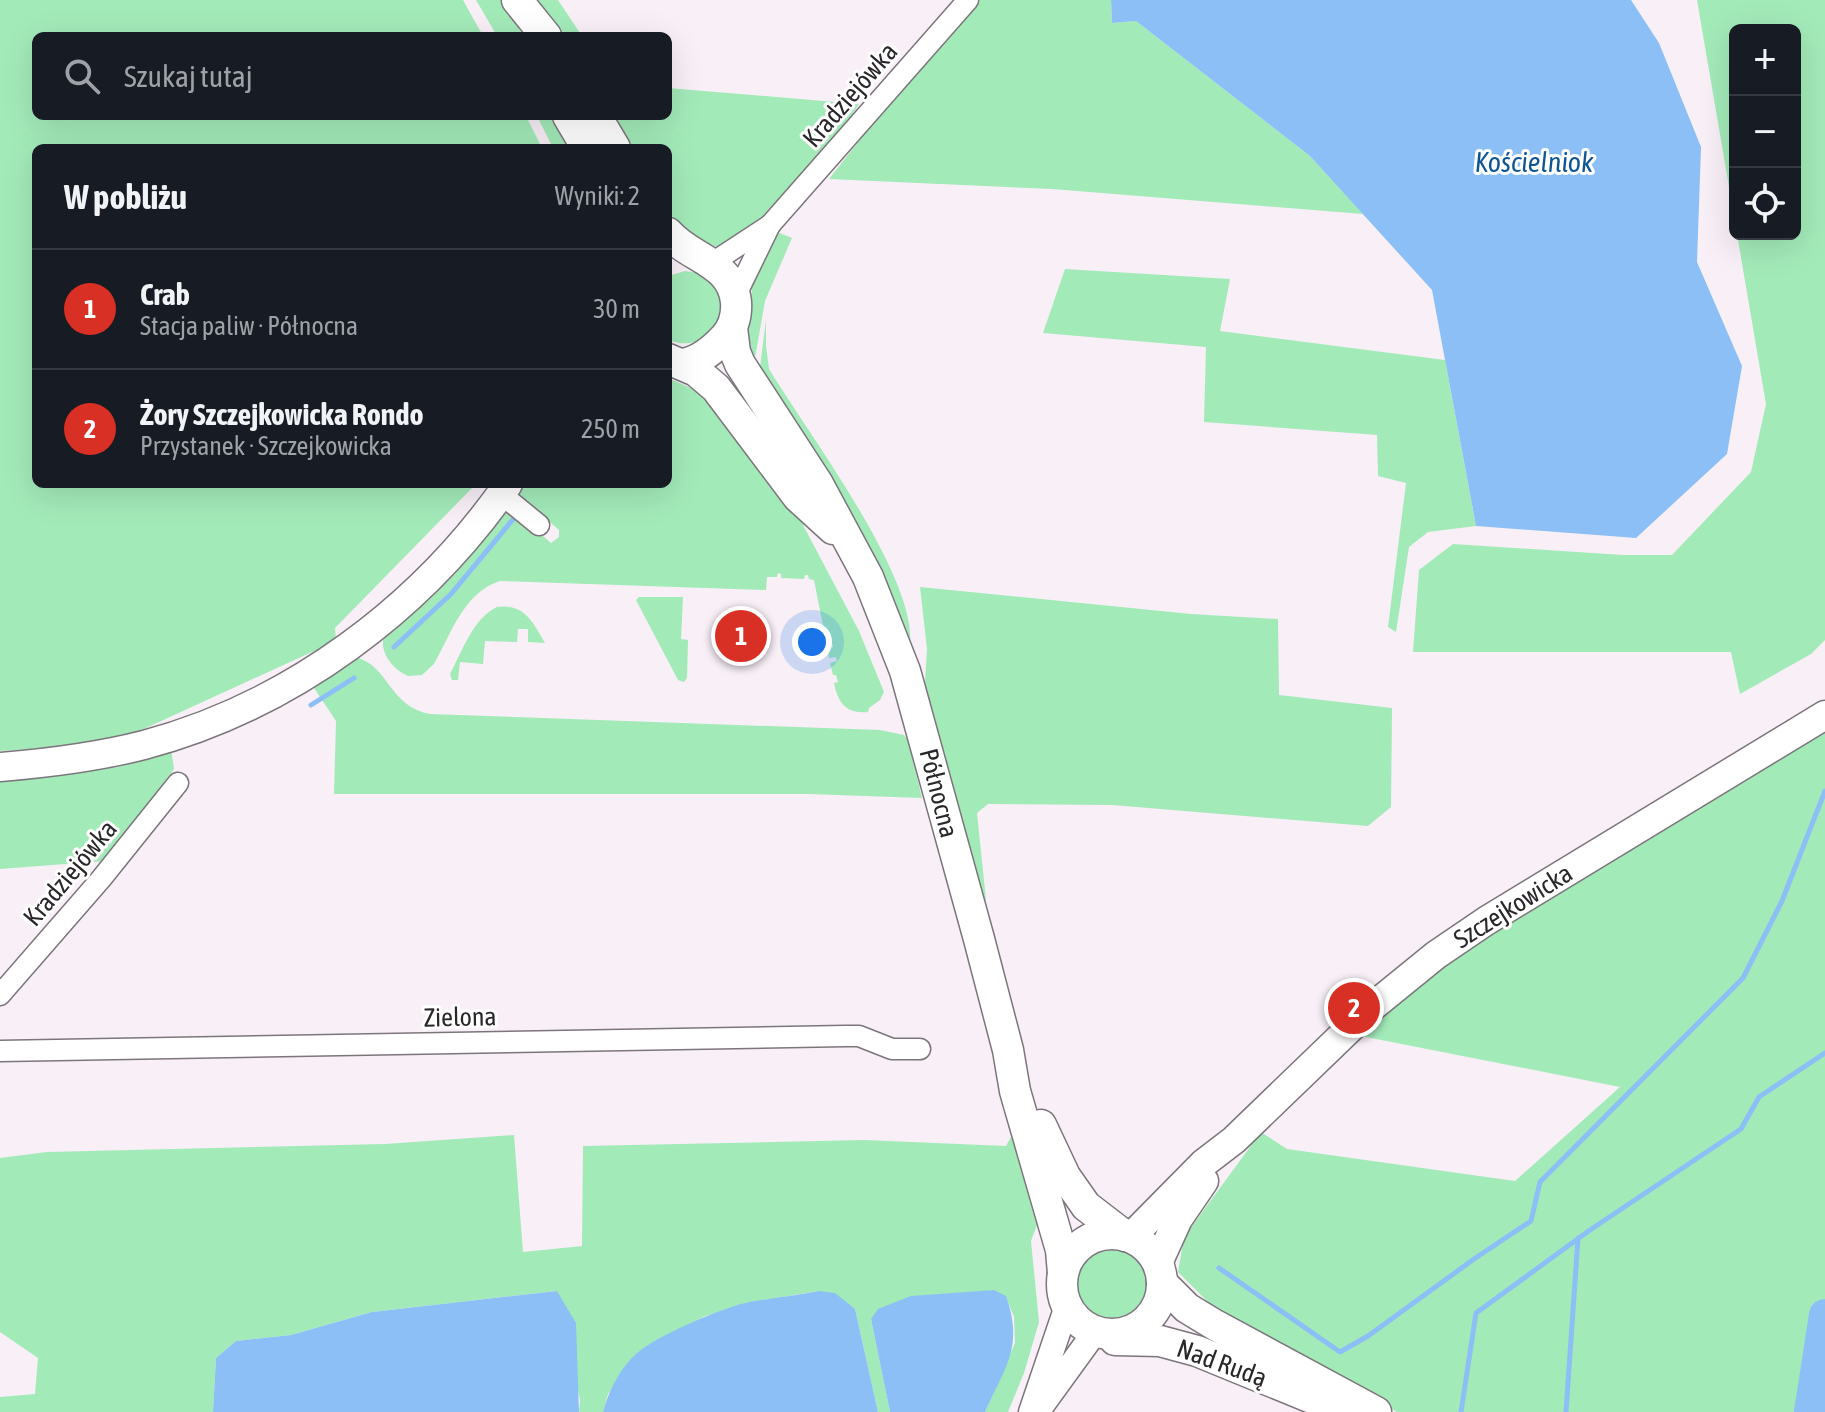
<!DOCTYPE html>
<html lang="pl">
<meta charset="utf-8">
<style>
:root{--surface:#171b24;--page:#242831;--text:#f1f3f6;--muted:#9ea1a6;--line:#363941;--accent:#d93025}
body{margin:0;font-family:"Asap Condensed",sans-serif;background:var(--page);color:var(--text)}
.controls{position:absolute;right:24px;top:24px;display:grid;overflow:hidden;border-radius:12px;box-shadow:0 8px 32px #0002}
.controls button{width:72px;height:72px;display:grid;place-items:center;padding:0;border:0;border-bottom:2px solid var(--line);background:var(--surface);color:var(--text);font:40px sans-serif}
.you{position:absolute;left:812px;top:642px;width:28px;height:28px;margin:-20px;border:6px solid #fff;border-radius:50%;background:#1a73e8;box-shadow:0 0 0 12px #1a73e833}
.badge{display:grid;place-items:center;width:52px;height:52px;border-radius:50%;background:var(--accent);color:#fff;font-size:26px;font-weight:700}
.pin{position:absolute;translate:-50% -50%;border:4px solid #fff;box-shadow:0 2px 8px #0006}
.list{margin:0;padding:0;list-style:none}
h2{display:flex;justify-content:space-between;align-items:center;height:104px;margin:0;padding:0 32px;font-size:34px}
h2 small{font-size:26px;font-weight:400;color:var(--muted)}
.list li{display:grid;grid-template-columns:52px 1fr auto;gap:24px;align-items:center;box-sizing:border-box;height:120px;padding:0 32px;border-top:2px solid var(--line)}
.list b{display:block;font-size:30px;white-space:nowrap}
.list p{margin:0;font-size:26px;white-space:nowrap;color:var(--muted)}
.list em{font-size:26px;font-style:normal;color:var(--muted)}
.icon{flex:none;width:44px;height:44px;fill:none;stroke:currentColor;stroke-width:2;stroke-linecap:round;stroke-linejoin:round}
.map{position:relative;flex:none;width:1825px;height:1412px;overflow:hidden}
.search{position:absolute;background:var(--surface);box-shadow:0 8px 32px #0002;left:32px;top:32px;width:640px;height:88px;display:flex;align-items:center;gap:20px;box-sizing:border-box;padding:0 28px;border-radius:12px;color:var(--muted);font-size:30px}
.panel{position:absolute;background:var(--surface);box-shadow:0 8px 32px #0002;left:32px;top:144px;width:640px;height:344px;border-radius:12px}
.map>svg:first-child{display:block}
.green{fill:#a3eab9}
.water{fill:#8bbff6}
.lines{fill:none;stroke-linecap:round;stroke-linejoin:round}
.stream{stroke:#8bbff6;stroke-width:5}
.river{stroke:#8bbff6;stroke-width:32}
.minor-casing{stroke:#7d757c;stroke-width:23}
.tertiary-casing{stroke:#7d757c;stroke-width:27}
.secondary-casing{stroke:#7d757c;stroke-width:31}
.primary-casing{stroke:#7d757c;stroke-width:33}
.minor{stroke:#fff;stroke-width:20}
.tertiary{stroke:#fff;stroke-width:24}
.secondary{stroke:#fff;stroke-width:28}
.primary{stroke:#fff;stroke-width:30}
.labels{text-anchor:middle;stroke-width:6;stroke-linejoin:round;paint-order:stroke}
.street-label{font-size:26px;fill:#2a272a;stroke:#fff}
.water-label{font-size:28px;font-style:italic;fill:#0d5693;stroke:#fff}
</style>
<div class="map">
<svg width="1825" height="1412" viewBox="0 0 1825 1412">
<rect width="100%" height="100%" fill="#f8eff7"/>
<g class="green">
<path d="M0,0H463L483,36H36V116H526L542,148H36V484H476L335,628L336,641L135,733L78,746L0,751Z"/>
<path d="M476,0H504L523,36H497Z"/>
<path d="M534,0H558L582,36H561Z"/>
<path d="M970,0H1111L1112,23L1136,21L1310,156L1363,214L1052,189L829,179Z"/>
<path d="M1697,0H1825V640L1811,654L1740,694L1731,652H1413L1419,570L1453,544L1623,555H1672L1751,472L1766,404L1737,234H1795V30H1735V222Z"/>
<path d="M668,88L859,104L846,124L759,220L720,248C699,242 680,230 668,210V148H629L611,116H668Z"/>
<path d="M537,116H561L576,148H553Z"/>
<path d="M777,232L792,238L765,301L753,369L747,336L751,314L752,283Z"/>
<path d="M1065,269L1230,279L1220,331L1445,360L1476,526L1428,532L1409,547L1396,632L1388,627L1406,483L1378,476L1377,435L1204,422L1206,347L1043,333Z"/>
<path d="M685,271C743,276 723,361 668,340V276Z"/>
<path d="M766,320V346L769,369C806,430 916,576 910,643L887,586L760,367Z"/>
<path d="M668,378L700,392L805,521L803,525L859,631L884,692L880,700L869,708L868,712C846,714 838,703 834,683L838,682L836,675H833L830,663L837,661L836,657L829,658L828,649L833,647L830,635L825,636L814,580L809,579L808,575H805L804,579L781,578V574L778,573L777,577H767L766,590L500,581C464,592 451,634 434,664L422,675L408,676C394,670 381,655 383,639L455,574L506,513L516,512L551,543L559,537V530L519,495L526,484H668Z"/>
<path d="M920,587L1191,614L1278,619L1279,695L1392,708L1391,807L1368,826L1112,805L988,804L977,813L986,900L976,898L951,804L925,683L927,649Z"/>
<path d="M639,597H683L681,639L688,640L687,678L684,682L678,680L636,600Z"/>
<path d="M497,607C524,603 533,622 545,643L528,642V629H518L517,642L485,641L483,664L460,662L458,680H452L450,674C462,652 473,618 497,607Z"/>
<path d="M358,658C389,667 389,706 430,714L880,730L904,735L908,740L922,798L809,794H334L336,721L314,688Z"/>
<path d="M1825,725V1412H1397L1210,1304L1178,1272L1184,1237L1261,1132L1287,1149L1515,1181L1620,1087L1361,1036L1437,968Z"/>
<path d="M171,749L174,769L105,861L0,869V776L118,767Z"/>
<path d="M514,1135L523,1252L582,1246L583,1146L864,1140L1006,1146L1012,1135L1037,1225L1031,1241L1039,1322L1024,1373L1008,1412H985L1015,1343L1014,1317L1006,1297L994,1290L961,1294L871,1319L890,1412H878L855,1309L819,1291L745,1303L703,1317L638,1352L608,1394L603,1412H579L580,1400L557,1291L372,1312L291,1335L236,1341L216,1358L213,1412H0V1397L35,1394L38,1358L0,1332V1158L47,1152L385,1144Z"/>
<circle cx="1111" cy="1285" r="36"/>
</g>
<g class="water">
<path d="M1111,0H1631L1659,43L1701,147L1697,262L1742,366L1727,454L1636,538L1476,526L1432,290L1310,156L1136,21L1112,23Z"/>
<path d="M994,1290L1006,1296C1024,1347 1005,1367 985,1412H890L871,1319L878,1309L911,1296Z"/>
<path d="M557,1291L576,1323L579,1412H213L216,1358L236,1341L291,1335L372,1312Z"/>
<path d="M819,1291L835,1293L855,1309L878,1412H603C609,1390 620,1368 637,1353C657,1336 719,1309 745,1303C769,1298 795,1296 819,1291Z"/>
</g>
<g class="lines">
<g class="stream">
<path d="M394,647L451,594L515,517"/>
<path d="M311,705L354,678"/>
<path d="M1219,1268L1340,1352L1368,1336L1474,1259L1531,1221L1540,1182L1743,978L1782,901L1825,791"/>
<path d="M1461,1412L1476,1313L1590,1230L1741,1129L1759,1097L1825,1053"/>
<path d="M1566,1412L1578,1238"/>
</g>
<path class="river" d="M1810,1412L1825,1315"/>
<defs>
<g id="minor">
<path d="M712,263L770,225L968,0"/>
<path d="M735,297L770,225"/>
<path d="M501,494L539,525"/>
<path d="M0,995L101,879L178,783"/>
<path d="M0,1051L845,1036H859L892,1049H920"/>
</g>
<g id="tertiary">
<path d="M1031,1412L1067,1306"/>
<path d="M1037,1412L1095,1332"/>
</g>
<g id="secondary">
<path d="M0,767C49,763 97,757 144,745C291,706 422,608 508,484"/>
<path d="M1131,1237L1204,1163L1234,1140L1372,1007L1436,955L1486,921L1825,715"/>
<path d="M1158,1263L1178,1219L1204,1181"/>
</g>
<g id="primary">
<path d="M517,0L546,36"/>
<path d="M568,116L587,148"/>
<path d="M596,116L615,148"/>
<path d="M668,233C690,259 732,262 736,302C737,316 734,327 725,337C713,350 700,361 683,364"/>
<path d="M732,328L735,352L740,364L818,484L868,577L905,671L979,939L1008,1050L1015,1091L1061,1250L1063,1273"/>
<path d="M668,359L696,371L716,388L798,497L833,529"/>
<path d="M1041,1125L1065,1176L1086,1206L1125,1236"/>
<circle cx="1112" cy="1284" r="50"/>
<path d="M1162,1283L1187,1308L1215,1325L1376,1412"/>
<path d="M1115,1340L1160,1341L1197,1351L1346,1412"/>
</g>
</defs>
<use href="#minor" class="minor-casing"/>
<use href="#tertiary" class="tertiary-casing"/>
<use href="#secondary" class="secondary-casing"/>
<use href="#primary" class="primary-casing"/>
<use href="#minor" class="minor"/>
<use href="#tertiary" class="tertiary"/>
<use href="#secondary" class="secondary"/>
<use href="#primary" class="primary"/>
</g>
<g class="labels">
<g class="street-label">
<text transform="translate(850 95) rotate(-49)" y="9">Kradziejówka</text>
<text transform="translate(939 793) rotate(76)" y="9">Północna</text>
<text transform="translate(70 873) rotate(-50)" y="9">Kradziejówka</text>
<text transform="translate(1513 906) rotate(-32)" y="9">Szczejkowicka</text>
<text transform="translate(460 1017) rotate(-1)" y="9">Zielona</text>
<text transform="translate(1222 1363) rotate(20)" y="9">Nad Rudą</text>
</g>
<g class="water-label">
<text x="1534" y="172">Kościelniok</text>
</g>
</g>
</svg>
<div class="controls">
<button>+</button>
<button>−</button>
<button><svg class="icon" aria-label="locate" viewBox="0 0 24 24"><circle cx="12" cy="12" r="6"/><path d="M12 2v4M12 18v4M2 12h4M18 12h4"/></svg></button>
</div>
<div class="you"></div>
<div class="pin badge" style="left:741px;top:636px">1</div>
<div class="pin badge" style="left:1354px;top:1008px">2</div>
<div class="search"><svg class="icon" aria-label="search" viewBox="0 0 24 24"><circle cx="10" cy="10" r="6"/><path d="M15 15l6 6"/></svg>Szukaj tutaj</div>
<section class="panel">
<h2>W pobliżu<small>Wyniki: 2</small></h2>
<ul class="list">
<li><span class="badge">1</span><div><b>Crab</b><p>Stacja paliw · Północna</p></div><em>30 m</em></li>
<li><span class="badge">2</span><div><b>Żory Szczejkowicka Rondo</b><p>Przystanek · Szczejkowicka</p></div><em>250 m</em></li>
</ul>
</section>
</div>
